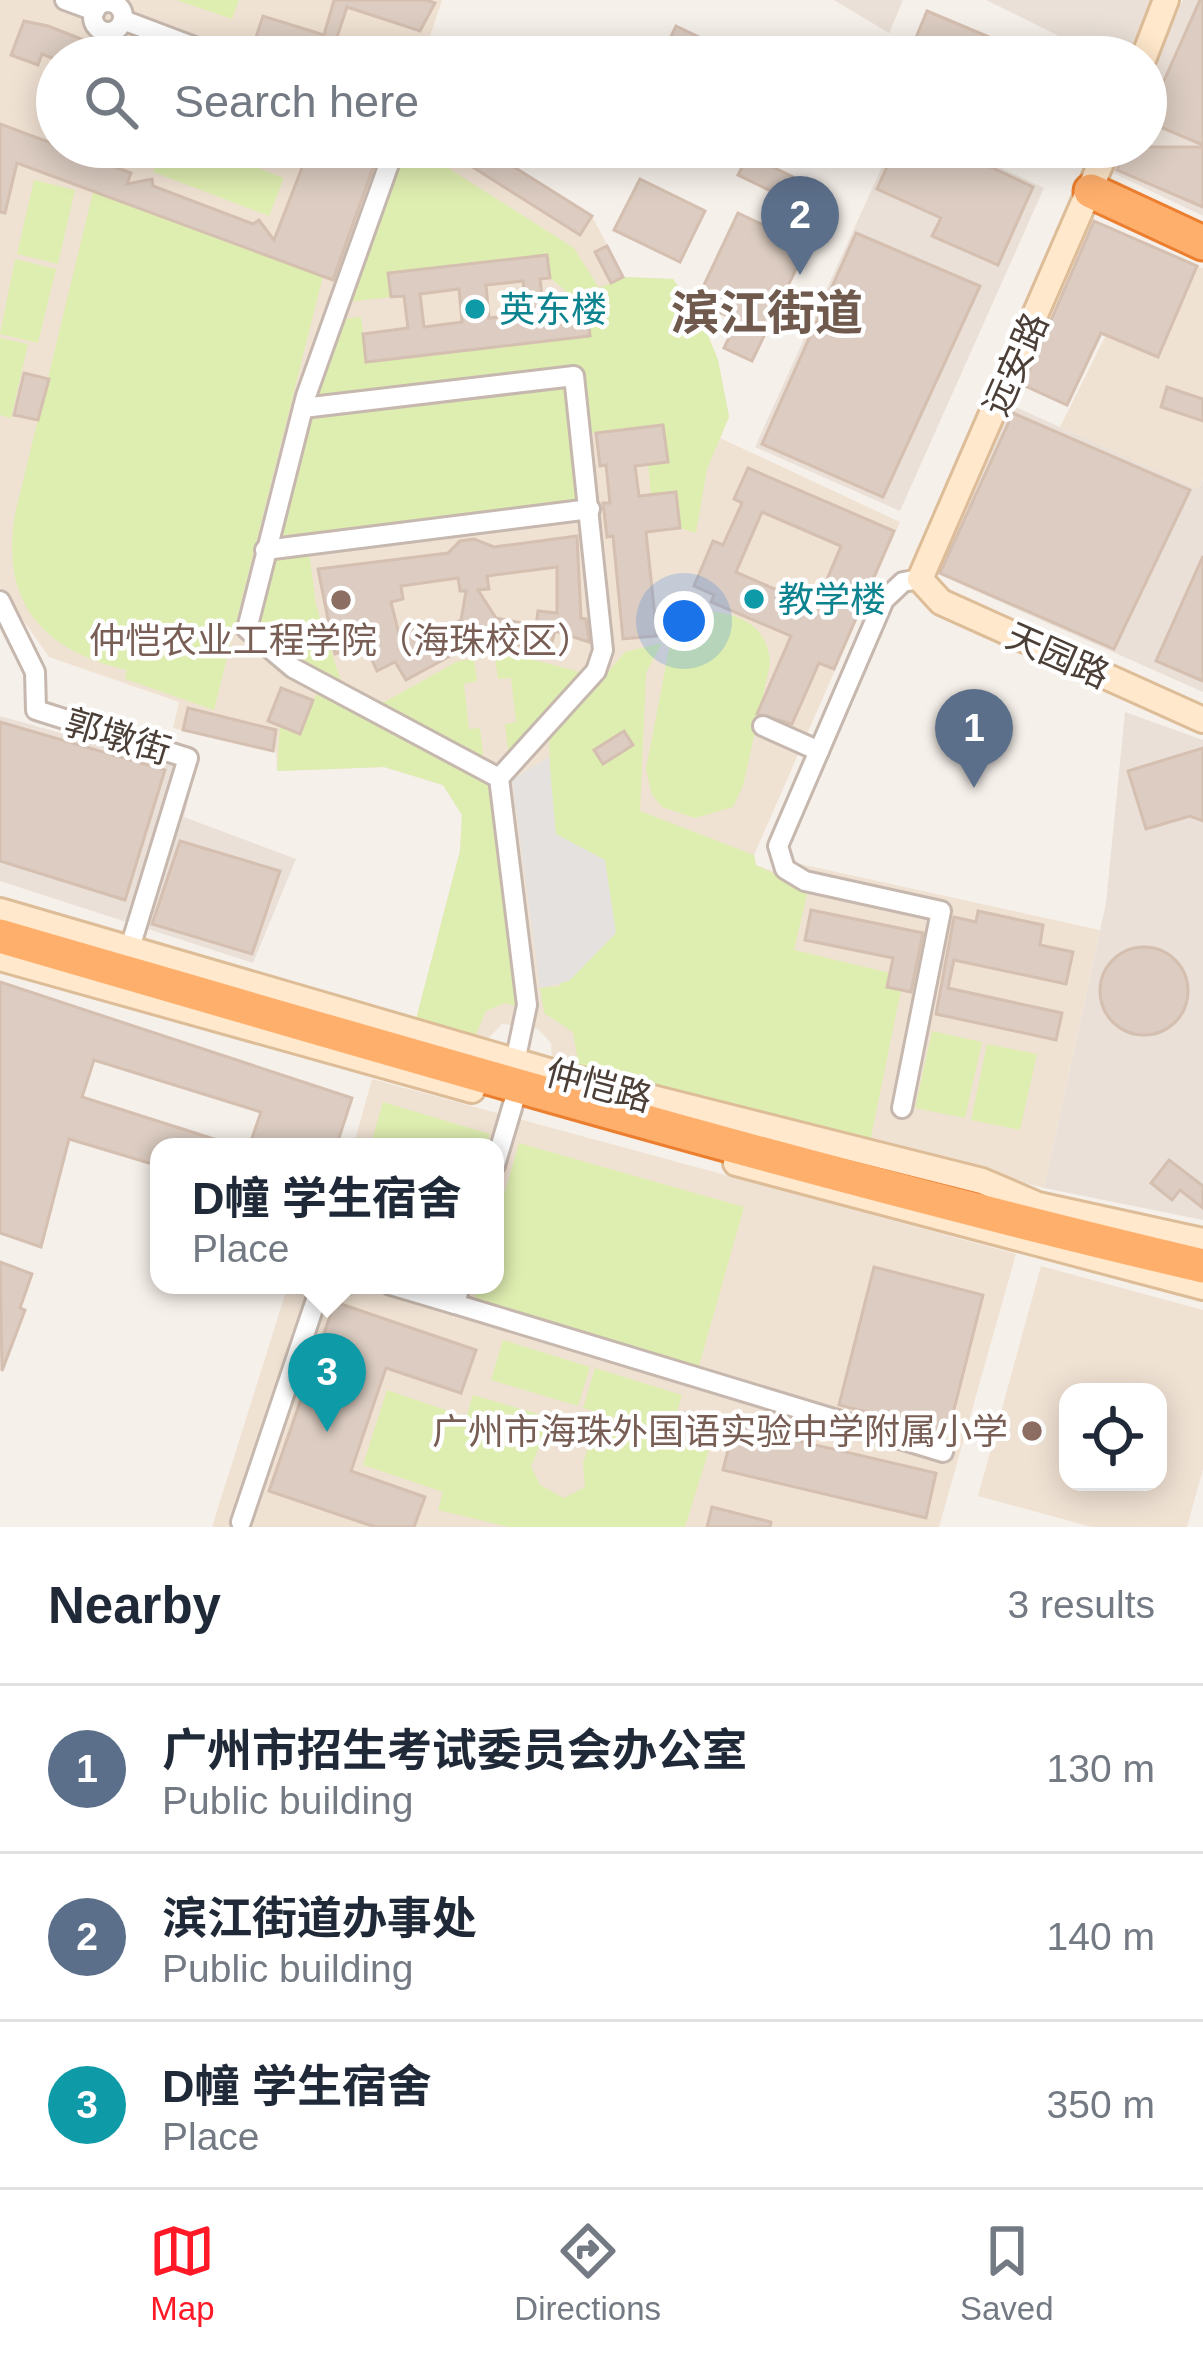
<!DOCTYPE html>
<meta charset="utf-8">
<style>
:root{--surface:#fff;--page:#f2f2f3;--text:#1f2937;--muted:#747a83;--line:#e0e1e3;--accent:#ff1825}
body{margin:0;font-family:Arial,"Noto Sans SC",sans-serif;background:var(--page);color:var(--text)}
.controls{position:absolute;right:36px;bottom:36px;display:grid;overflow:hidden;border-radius:24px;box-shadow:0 6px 30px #0003}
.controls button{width:108px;height:108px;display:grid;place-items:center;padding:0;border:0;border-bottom:3px solid var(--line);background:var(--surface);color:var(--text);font:60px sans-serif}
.you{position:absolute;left:684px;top:621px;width:42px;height:42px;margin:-30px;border:9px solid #fff;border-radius:50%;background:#1a73e8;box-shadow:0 0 0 18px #1a73e833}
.badge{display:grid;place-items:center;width:78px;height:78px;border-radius:50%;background:var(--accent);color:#fff;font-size:39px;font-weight:700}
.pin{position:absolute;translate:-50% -99px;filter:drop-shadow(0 3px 6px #0008)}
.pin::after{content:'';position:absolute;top:63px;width:42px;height:36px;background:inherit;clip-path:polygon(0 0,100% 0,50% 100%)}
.popup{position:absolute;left:150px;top:1138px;width:354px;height:156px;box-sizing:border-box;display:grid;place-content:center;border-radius:24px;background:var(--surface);filter:drop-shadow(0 3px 9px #0005);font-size:39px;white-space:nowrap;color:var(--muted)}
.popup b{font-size:45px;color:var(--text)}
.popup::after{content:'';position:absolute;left:50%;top:100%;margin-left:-24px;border:24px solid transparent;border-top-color:var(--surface)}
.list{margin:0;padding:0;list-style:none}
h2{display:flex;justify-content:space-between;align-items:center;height:156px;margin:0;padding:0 48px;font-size:51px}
h2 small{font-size:39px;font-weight:400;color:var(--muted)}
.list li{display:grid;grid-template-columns:78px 1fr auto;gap:36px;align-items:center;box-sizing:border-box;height:168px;padding:0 48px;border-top:3px solid var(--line)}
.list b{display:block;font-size:45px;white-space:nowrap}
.list p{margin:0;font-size:39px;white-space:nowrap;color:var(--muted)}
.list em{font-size:39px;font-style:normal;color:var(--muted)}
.icon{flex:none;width:66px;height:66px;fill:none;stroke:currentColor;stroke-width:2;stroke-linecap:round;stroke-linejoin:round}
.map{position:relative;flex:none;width:1203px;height:1527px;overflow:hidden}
.search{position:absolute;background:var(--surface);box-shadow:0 6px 30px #0003;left:36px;right:36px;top:36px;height:132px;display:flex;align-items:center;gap:30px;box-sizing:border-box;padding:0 42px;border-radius:66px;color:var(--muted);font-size:45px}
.sheet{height:660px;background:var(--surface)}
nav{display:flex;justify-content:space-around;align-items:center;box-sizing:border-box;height:168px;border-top:3px solid var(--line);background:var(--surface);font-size:33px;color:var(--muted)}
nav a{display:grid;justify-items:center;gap:6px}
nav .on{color:var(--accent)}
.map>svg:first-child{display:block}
.residential{fill:#eae0d7}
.education{fill:#f0e2d3;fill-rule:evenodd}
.green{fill:#deedb0}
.parking{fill:#e4e1de}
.building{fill:#dcccc1;stroke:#d4bfb0;stroke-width:3;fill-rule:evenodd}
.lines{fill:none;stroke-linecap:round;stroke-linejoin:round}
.street-casing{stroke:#c6b8ae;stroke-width:24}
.secondary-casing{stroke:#ddbc98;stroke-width:30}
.highway-casing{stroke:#eb7f2f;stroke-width:39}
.street{stroke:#fff;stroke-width:18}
.secondary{stroke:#ffe8cb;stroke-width:24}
.highway{stroke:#ffaf6c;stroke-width:33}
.culture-dot{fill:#0f9aa8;stroke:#fff;stroke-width:4.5}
.education-dot{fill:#8d6e63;stroke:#fff;stroke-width:4.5}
.labels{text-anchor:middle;stroke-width:9;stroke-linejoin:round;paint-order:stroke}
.culture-label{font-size:36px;fill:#0d838f;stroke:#fff;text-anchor:start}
.street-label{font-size:36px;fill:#4b3f37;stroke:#fff}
.education-label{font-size:36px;fill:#785e54;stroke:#fff}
.district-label{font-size:48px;font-weight:bold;fill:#6f5a4d;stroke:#fff}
</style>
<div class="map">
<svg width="1203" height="1527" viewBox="0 0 1203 1527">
<rect width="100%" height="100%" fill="#f6f0ea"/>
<g class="residential">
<path d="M834,0H903L889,33Z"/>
<path d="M986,0H1157L1133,57H1101Z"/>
<path d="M1183,0H1203V216L1109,171L1119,147H1146V85Z"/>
<path d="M891,147H957L1044,188L900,511L755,447Z"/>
<path d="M1011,405L1198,489L1203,480V692L935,573Z"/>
<path d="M1125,712L1203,740V1220L1044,1188L1106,903Z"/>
<path d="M0,716L195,771L184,817L296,859L253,963L0,881Z"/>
</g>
<g class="education">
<path d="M0,0H442L423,57H57V147H482L592,216L624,277L673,279L701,318L718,360L729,417L720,438L900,522L754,855L756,865L789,877L800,864L1100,930L1044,1188L552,1060L551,1043L538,1029L502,1024L485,1042L415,1023L460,851L462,815L443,785L384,767L277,771L276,752L173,728L179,702L49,657L0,587Z"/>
<path d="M1197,266L1203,268V479L1198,490L1060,427L1106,335L1158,357Z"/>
<path d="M372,1079L1016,1254L939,1527H212L288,1285H495V1147H353Z"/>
<path d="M1041,1266L1203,1310V1469L1187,1527H1092L978,1496ZM1068,1392H1158V1482H1068Z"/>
</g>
<g class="green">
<path d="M176,0H239L232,19Z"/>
<path d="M163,147H204L284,178L269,216L153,172Z"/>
<path d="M405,147H415L574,248L599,288L623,277L673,279L701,318L718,360L729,417L707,469L696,533L680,528L675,492L651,494L648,464L667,462L663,425L582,434L590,509L308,544L316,605L341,681L336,686L257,631V618L313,407L343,319L361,317L367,362L590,336L587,308L550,278L546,255L389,273L391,297L348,302Z"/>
<path d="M34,180L75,190L58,264L17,254Z"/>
<path d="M93,192L323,276L214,710L125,679L127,670C43,651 0,603 15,514Z"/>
<path d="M15,259L56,269L38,343L0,334Z"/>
<path d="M0,338L28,344L11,418L0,415Z"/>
<path d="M712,612C743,614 769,629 770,664L743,786L733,807L695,818L662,807L652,795L646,769L670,644L687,621Z"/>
<path d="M662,643L646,673L640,811L754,855L756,865L808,890L794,950L890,973L888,987L901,990L870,1142L579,1067L573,1032L544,1013L540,988L560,986L549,740L625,652Z"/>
<path d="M511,654L592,675L510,767L505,724L516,722L511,678L498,679L495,657Z"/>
<path d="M474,659L477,681L464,684L469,729L480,728L485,771L370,710L458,661Z"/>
<path d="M317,693L489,784L516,1006L505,1003L486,1011L474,1039L415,1023L460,851L462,815L443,785L384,767L277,771L280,726L300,733Z"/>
<path d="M932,1031L982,1042L965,1118L915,1108Z"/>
<path d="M987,1044L1037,1054L1020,1130L971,1120Z"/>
<path d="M383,1102L490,1134L486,1147H370Z"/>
<path d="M519,1143L744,1207L699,1366L474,1300L478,1285H495V1226Z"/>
<path d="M503,1340L590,1367L578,1406L491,1380Z"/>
<path d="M595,1368L682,1395L670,1435L583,1408Z"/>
<path d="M387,1390L466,1417L473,1395L552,1418L531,1466L540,1485L564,1498L585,1487L583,1463L597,1418L709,1450L685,1527H509L438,1510L443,1492L363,1465Z"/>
</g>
<path class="parking" d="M549,757L556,834L605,860L616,933L569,981L540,988L512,780Z"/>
<g class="building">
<path d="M334,0H427L435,3L420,31L347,7L336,40L377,57H285L253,46L263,16L324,35Z"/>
<path d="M1200,0H1203V145L1146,121Z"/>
<path d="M927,11L1037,57H908Z"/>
<path d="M24,21L48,26L127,57L57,60L42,54L38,65L11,55Z"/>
<path d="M676,26L741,57H677L664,51Z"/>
<path d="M0,124L131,173L127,184L152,179L153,186L253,224L259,220L274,240L310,147L379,151L333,280L17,163L5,213L0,212Z"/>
<path d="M441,147H482L592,216L580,235Z"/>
<path d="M800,147H846L838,164Z"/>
<path d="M896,147H948L1033,187L998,265L932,236L941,218L877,189Z"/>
<path d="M1127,147H1203V207L1117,170Z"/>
<path d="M748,155L830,195L820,215L738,175Z"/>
<path d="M640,179L705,211L680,262L614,230Z"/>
<path d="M738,213L807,246L752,361L724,348L737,321L713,309L703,287Z"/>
<path d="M1094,221L1197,266L1158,357L1101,333L1067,405L1023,385Z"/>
<path d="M856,233L980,286L883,497L762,444Z"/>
<path d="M607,246L623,277L611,283L595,252Z"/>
<path d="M547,255L550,278L540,279L544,313L587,308L590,336L366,362L363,334L408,328L404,296L391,297L388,273ZM523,281L527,314L489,318L486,285ZM459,289L462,322L424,327L420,294Z"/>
<path d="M24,373L49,379L38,420L14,415Z"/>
<path d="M1167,387L1203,399V421L1161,407Z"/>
<path d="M1013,413L1190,490L1114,649L940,573Z"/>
<path d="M663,425L668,462L635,466L639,496L676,492L680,528L646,532L657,636L623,639L613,536L607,537L603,503H610L606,465L600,466L596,433Z"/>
<path d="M748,468L894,531L834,669L819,663L792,724L757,714L791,636L711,602L714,595L694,586L713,541L723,545L742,503L734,499ZM762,512L841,546L822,591L813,587L806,603L736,572Z"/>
<path d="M577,536L581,618L586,619L589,642L555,631L549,652L507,642L484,654L465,648L406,680L395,662L377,671L364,643L335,654L318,569L448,553L460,541L474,539L494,547ZM557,567V613L538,611L536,626L496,618L478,590L489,589L487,576ZM458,578L460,591H466L461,620L420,642V625L399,634L391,602L403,599L401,586Z"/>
<path d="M1203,556V681L1156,661Z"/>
<path d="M281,688L313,700L300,734L268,721Z"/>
<path d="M188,708L276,730L273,751L183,730Z"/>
<path d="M0,722L165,770L125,900L0,861Z"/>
<path d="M624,731L633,745L603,764L594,750Z"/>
<path d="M1203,748V821L1190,816L1146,829L1128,771Z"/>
<path d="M180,841L280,871L252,954L152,924Z"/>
<path d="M811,910L923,933L911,992L887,987L893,958L805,940Z"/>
<path d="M978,911L1043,925L1040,945L1073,952L1066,984L954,960L948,988L1062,1013L1056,1040L936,1014L954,917L976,922Z"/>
<circle cx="1144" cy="991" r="44"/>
<path d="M0,982L352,1098L336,1147H249L261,1112L94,1060L82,1097L239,1147H159V1166L69,1139L41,1247L0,1233Z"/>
<path d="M1169,1160L1203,1186V1208L1180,1190L1172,1200L1151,1183Z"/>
<path d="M0,1262L32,1274L20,1308L25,1310L2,1371Z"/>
<path d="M874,1267L983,1295L948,1433L839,1405Z"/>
<path d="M335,1302L476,1350L461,1393L386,1368L351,1471L425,1497L414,1527H375L269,1491Z"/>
<path d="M734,1426L936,1473L926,1518L723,1470Z"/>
<path d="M712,1507L771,1522L770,1527H707Z"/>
</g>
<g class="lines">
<defs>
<g id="street">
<path d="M65,0L95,11"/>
<circle cx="108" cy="17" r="15"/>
<path d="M123,20L221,57"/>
<path d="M395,147L306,396L247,629L293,668L499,778L527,1005L515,1062"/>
<path d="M303,408L574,376L603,650L596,671L499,778"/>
<path d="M265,550L590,509"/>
<path d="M0,601L35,672L36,710L188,758L129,951"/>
<path d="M763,726L819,751"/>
<path d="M902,1108L941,911L805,881L785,869L778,846L884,600L903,582L920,579"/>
<path d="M495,1165L514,1101"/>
<path d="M391,1285L455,1304L460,1285"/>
<path d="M455,1304L943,1452"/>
<path d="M241,1522L321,1285"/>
</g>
<g id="secondary">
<path d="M1144,57L1166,0"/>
<path d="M1108,147L920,579L941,602L1203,720"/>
<path d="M0,911L569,1077L982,1181L1038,1205L1203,1241"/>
<path d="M0,958L472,1090"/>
<path d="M736,1163L1203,1287"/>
</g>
<g id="highway">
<path d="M1091,191L1203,243"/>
<path d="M0,936C400,1052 798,1171 1203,1266"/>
</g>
</defs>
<use href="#street" class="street-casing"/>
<use href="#secondary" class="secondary-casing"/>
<use href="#highway" class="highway-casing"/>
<use href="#street" class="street"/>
<use href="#secondary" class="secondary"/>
<use href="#highway" class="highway"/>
</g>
<g class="culture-dot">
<circle cx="475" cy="309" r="12"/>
<circle cx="754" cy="599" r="12"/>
</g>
<g class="education-dot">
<circle cx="341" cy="600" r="12"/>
<circle cx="1032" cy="1431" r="12"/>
</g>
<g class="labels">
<g class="culture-label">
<text x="499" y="322">英东楼</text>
<text x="778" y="612">教学楼</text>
</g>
<g class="street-label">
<text transform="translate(1015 364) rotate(-66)" y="13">远安路</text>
<text transform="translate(1058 655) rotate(24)" y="13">天园路</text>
<text transform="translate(118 736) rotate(17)" y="13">郭墩街</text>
<text transform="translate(599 1085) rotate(15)" y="13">仲恺路</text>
</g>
<g class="education-label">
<text x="341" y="653">仲恺农业工程学院（海珠校区）</text>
<text x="1008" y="1444" text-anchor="end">广州市海珠外国语实验中学附属小学</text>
</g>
<g class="district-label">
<text x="767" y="330">滨江街道</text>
</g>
</g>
</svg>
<div class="controls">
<button><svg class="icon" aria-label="locate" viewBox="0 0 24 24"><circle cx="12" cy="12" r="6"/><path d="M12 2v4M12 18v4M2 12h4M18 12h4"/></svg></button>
</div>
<div class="you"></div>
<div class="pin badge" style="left:974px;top:788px;background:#5c6f8a">1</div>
<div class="pin badge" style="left:800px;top:275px;background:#5c6f8a">2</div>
<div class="pin badge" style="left:327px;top:1432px;background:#0f9aa8">3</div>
<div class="popup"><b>D幢 学生宿舍</b>Place</div>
<div class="search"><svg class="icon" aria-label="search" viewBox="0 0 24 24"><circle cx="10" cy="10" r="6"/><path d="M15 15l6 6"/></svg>Search here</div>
</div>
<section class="sheet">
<h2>Nearby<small>3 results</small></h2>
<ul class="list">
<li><span class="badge" style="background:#5c6f8a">1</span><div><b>广州市招生考试委员会办公室</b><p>Public building</p></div><em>130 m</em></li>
<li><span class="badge" style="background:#5c6f8a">2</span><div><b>滨江街道办事处</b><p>Public building</p></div><em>140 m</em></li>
<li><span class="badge" style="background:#0f9aa8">3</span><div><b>D幢 学生宿舍</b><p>Place</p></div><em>350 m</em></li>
</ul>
</section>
<nav>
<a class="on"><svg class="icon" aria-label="map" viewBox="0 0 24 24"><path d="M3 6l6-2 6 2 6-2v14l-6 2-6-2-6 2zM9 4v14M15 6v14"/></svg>Map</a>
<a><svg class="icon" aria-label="directions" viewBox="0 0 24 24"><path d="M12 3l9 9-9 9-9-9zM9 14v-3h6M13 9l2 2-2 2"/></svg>Directions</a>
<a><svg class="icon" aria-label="saved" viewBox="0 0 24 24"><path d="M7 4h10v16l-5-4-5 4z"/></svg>Saved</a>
</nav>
